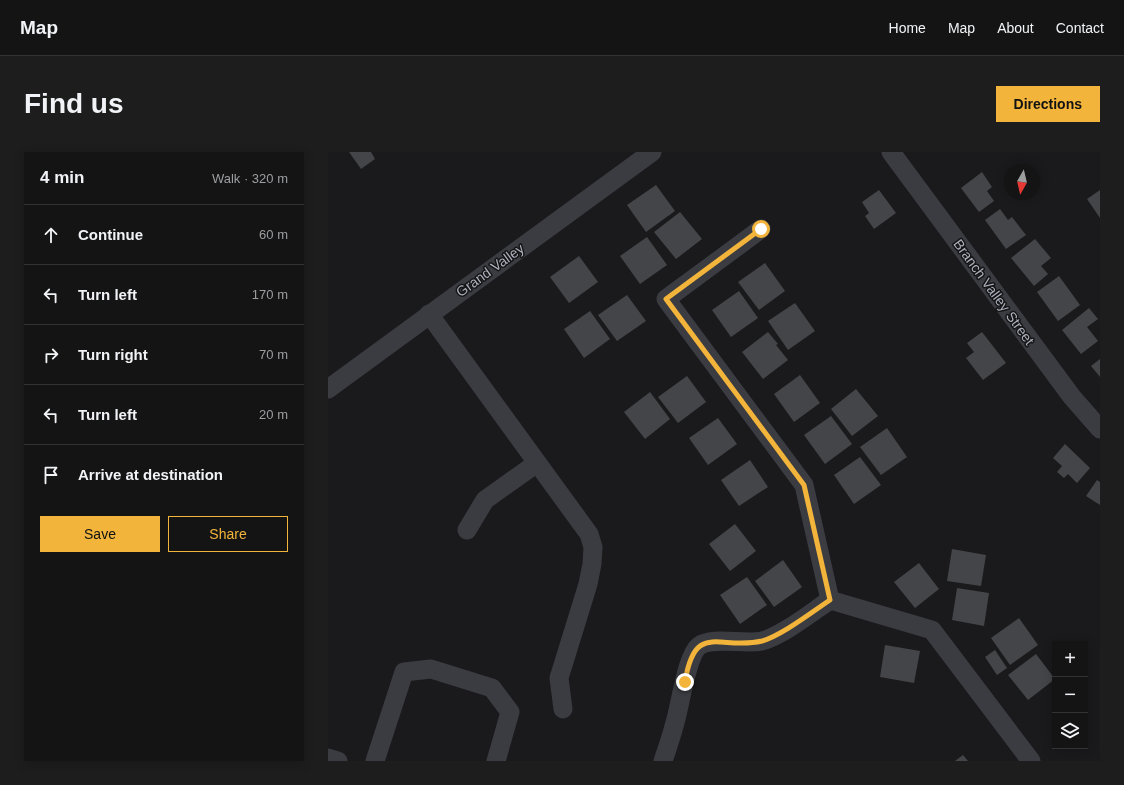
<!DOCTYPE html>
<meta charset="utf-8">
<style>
:root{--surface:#141415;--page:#1d1d1e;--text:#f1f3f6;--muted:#9d9ea0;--line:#333334;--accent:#f2b43b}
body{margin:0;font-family:Helvetica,sans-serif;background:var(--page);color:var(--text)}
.controls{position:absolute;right:12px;bottom:12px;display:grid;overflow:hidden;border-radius:0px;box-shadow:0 2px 10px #0003}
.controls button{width:36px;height:36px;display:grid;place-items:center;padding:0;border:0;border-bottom:1px solid var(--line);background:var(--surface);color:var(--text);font:20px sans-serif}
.compass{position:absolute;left:676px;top:12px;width:36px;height:36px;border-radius:50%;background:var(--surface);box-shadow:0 2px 10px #0003;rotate:188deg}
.stop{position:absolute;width:12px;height:12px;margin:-9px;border:3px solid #f2b43b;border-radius:50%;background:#fff}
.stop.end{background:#f2b43b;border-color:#fff;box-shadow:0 1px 4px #0008}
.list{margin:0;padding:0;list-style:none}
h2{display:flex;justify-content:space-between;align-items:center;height:52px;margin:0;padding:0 16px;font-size:17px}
h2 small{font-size:13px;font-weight:400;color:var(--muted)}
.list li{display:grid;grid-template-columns:26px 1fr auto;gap:12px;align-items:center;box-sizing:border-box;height:60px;padding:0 16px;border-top:1px solid var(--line)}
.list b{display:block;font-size:15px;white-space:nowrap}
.list em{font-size:13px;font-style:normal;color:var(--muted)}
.actions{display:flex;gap:8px;padding:12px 16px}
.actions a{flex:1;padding:9px 0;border:1px solid var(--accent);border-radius:0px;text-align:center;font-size:14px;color:var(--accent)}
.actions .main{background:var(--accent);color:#111}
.icon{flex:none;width:22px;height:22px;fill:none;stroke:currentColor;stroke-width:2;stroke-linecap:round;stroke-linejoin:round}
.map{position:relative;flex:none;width:772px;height:609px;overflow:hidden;border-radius:0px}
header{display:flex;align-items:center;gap:24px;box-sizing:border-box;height:56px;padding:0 20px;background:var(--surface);border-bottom:1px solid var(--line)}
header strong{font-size:19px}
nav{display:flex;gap:22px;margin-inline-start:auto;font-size:14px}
.intro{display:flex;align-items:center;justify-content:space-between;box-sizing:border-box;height:96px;padding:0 24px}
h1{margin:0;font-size:28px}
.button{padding:10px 18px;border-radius:0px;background:var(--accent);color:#111;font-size:14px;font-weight:700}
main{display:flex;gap:24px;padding:0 24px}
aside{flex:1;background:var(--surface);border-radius:0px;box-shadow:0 2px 10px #0003}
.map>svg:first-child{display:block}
.building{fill:#444549}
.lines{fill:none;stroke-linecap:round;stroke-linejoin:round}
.minor{stroke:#3b3c41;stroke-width:19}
.route{stroke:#f2b43b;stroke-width:5}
.labels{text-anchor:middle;stroke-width:3;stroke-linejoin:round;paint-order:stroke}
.street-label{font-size:14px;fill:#acb1bc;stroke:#151517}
</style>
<header>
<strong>Map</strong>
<nav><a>Home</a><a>Map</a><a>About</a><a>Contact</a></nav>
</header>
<div class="intro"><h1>Find us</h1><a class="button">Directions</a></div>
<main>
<aside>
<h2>4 min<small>Walk · 320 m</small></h2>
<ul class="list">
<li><svg class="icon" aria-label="ahead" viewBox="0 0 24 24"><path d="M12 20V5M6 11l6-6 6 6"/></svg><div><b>Continue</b></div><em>60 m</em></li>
<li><svg class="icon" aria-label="left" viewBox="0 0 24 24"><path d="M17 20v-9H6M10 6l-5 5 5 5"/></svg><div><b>Turn left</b></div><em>170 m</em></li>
<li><svg class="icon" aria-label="right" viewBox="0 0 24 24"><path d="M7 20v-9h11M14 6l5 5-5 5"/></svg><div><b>Turn right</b></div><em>70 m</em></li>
<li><svg class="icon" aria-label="left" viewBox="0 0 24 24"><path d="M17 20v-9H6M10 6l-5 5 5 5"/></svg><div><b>Turn left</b></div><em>20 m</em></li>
<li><svg class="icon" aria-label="arrive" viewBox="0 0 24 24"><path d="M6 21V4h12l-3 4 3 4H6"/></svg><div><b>Arrive at destination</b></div></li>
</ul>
<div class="actions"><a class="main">Save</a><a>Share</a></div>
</aside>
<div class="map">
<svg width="772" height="609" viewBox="0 0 772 609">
<rect width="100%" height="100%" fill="#1a1a1c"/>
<g class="building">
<path d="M21,0H43L47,7L33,17Z"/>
<path d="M654,20L664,35L659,39L666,49L651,60L633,36Z"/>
<path d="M328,33L347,59L318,80L299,53Z"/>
<path d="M551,38L568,61L546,77L537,64L541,61L534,50Z"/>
<path d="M772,38V66L759,47Z"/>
<path d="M672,57L680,68L684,65L698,83L678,97L657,68Z"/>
<path d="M352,60L374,87L348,107L326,80Z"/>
<path d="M319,85L339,113L312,132L292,104Z"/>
<path d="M707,87L723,106L713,114L720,122L706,134L683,106Z"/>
<path d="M251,104L270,130L241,151L222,125Z"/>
<path d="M437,111L457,139L431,158L410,130Z"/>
<path d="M731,124L752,153L730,169L709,140Z"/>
<path d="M411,139L430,166L403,185L384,158Z"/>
<path d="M299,143L318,169L289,189L270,163Z"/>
<path d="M467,151L487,179L460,198L440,169Z"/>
<path d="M761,156L770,167L759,175L770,189L753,202L734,178Z"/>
<path d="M262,159L282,187L256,206L236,177Z"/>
<path d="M440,180L450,192L448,193L460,208L435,227L414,200Z"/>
<path d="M654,180L678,211L655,228L638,206L646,200L639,191Z"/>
<path d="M772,207V225L763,214Z"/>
<path d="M472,223L492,251L466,270L446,242Z"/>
<path d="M359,224L378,250L350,271L330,245Z"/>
<path d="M528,237L550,264L524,284L503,257Z"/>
<path d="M322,240L342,267L317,287L296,260Z"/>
<path d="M503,264L524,292L497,312L476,283Z"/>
<path d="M390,266L409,292L380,313L361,286Z"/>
<path d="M559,276L579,305L553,323L532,295Z"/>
<path d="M737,292L762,316L749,331L740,322L736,326L729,320L734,314L725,306Z"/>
<path d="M532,305L553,333L526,352L506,323Z"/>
<path d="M422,308L440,335L411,354L393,328Z"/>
<path d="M769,328L772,330V353L758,344Z"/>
<path d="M407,372L428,399L402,419L381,392Z"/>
<path d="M624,397L658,403L653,434L619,429Z"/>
<path d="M455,408L474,435L446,455L427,429Z"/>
<path d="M591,411L611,437L587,456L566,430Z"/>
<path d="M419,425L439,453L412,472L392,443Z"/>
<path d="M629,436L661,441L656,474L624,468Z"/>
<path d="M691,466L710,493L682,513L663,486Z"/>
<path d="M557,493L592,499L586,531L552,525Z"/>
<path d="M667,498L679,516L669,523L657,505Z"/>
<path d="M708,502L727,527L700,548L680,523Z"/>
<path d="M635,603L640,609H627Z"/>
</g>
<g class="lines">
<g class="minor">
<path d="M563,0L744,245L772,277"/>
<path d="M101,162L261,382L265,395L264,412L260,432L231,526L235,557"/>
<path d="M0,237L324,0"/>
<path d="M139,378L157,348L209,311"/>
<path d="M502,448L604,478L703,609"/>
<path d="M0,606L10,609"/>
<path d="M47,609L76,520L103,517L164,536L182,560L168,609"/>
<path d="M335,609C339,597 343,586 346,574C352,557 358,504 371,494C384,484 417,493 434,489C454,484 484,460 502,448L476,333L338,147L433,77"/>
</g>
</g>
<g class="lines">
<path class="route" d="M357,530C367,468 392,499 434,489C453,484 484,460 502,448L476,333L338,147L433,77"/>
</g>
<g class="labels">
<g class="street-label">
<text transform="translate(162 118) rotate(-36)" y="5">Grand Valley</text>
<text transform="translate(666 140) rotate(54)" y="5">Branch Valley Street</text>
</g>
</g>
</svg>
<div class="controls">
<button>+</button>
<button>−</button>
<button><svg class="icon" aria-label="layers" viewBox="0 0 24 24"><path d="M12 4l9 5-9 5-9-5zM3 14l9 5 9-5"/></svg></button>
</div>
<svg class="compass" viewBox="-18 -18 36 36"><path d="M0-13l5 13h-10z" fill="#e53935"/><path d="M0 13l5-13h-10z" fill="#9d9ea0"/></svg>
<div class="stop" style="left:433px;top:77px"></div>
<div class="stop end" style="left:357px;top:530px"></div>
</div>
</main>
